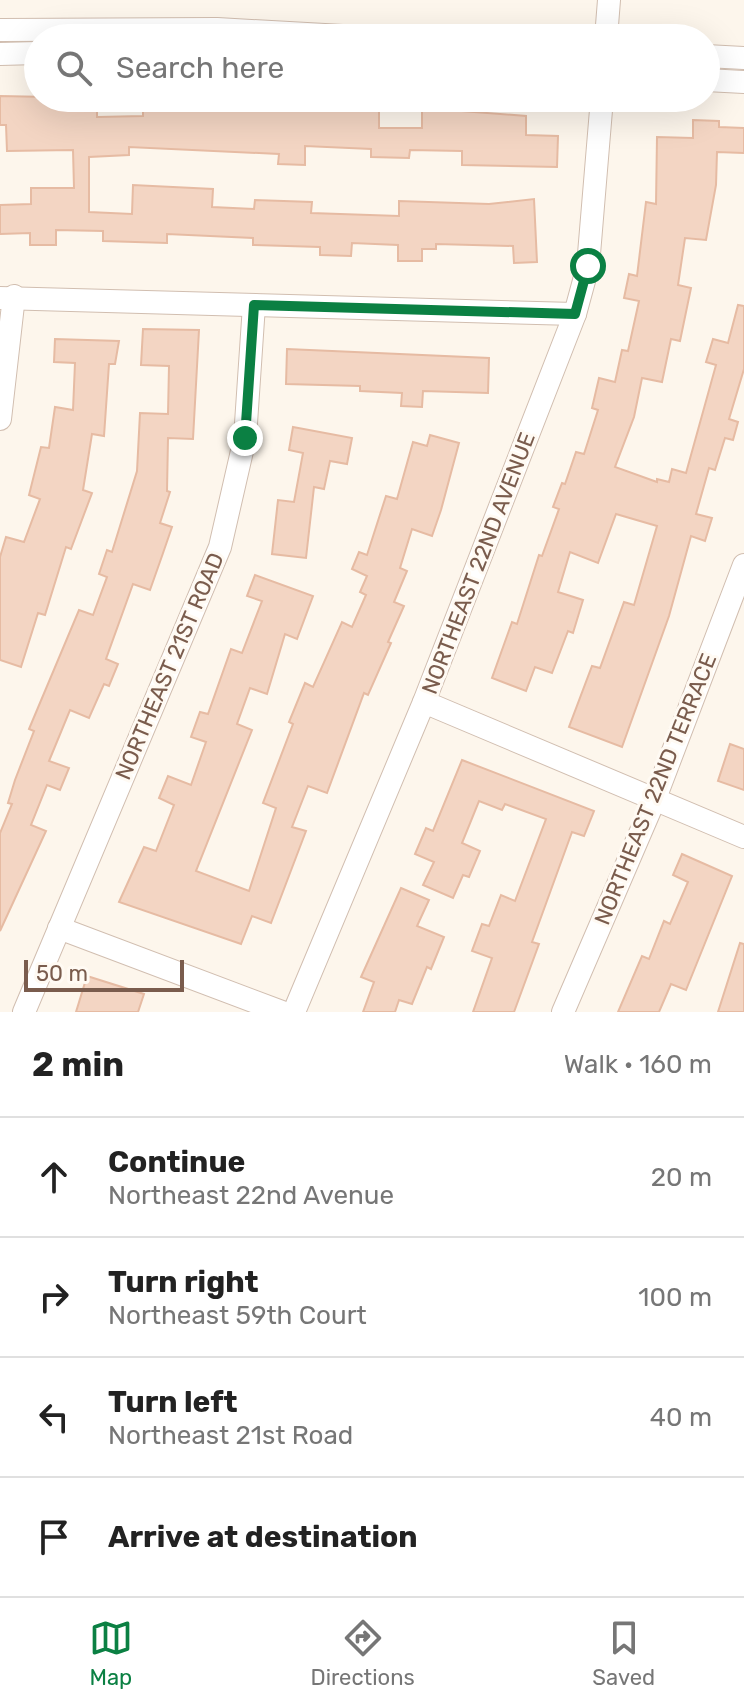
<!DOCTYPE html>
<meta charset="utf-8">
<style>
:root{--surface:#fff;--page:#f2f2f2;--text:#222;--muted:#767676;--line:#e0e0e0;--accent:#0b8043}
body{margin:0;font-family:Rubik,sans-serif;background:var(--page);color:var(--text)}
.scale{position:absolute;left:24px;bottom:20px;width:160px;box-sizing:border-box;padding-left:8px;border:4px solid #7a5c4d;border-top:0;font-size:22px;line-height:28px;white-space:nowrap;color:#7a5c4d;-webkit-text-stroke:6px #fffaf3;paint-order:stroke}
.stop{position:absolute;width:24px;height:24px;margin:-18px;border:6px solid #0b8043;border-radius:50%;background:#fff}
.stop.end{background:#0b8043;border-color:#fff;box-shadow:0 2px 8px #0008}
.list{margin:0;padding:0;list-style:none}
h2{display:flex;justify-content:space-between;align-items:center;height:104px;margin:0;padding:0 32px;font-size:34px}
h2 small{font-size:26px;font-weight:400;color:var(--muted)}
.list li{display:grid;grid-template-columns:52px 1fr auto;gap:24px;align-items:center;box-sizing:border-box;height:120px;padding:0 32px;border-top:2px solid var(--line)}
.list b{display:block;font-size:30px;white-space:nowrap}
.list p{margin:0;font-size:26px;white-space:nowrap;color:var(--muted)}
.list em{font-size:26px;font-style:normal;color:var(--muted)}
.icon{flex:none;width:44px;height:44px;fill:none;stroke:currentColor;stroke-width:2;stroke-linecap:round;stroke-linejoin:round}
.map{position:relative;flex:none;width:744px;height:1012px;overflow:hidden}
.search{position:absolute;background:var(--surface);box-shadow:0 8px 32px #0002;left:24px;right:24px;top:24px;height:88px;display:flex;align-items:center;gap:20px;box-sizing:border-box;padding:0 28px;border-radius:44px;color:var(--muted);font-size:30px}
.sheet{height:584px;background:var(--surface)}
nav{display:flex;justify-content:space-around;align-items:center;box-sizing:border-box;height:112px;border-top:2px solid var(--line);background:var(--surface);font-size:22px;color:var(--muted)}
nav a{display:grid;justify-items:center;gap:4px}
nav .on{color:var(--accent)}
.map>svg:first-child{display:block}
.building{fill:#f3d5c3;stroke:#e6bba3;stroke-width:2}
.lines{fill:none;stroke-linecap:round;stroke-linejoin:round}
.minor-casing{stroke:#d1beb0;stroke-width:24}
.minor{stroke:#fff;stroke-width:22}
.route{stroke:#0b8043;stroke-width:10}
.labels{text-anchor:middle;stroke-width:6;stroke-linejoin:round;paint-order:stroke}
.street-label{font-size:22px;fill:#7a5c4d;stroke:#fffaf3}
</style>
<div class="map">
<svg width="744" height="1012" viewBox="0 0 744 1012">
<rect width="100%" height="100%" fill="#fdf6ec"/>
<g class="building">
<path d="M0,96L97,98V117L143,116V102L304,99V108H379V128H422V108L526,116V135L558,136L557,167L462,165V151L410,150L409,158L371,157V149L305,146V165L278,164L279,154L129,147V155L89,157V212L132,214L133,185L213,189L212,207L254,209L255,200L312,202L311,213L399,216V201L489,204L534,199L537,262L514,263L513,246L436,244V249H422V261H398V245L352,243L351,256L320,255V247L253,245V238L167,234V243L103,241V231L56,230V245H30V233L0,234V205L31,204V188H74L73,150L7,151L6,125H0Z"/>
<path d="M693,120L719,121V127L744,128V153L717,152L716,185L706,240L685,238L678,285L691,288L680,341L671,339L662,382L642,378L634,417L615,467L657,482V479L669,482L672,469L686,473L716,365L706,362L713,339L728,343L738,305L744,306V369L729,419L738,422L733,440L725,438L715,470L709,468L696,514L712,518L705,541L691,536L669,616L622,747L569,727L592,666L600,668L624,602L634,605L657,526L616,514L598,563L570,552L558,592L583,600L573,633L568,631L552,673L535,667L526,691L492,678L512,622L517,624L539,555L542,556L559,509L553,507L562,483L565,484L576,452L584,454L598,410L592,408L599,378L615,382L622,350L628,351L639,301L624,298L629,274L637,276L646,202L656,204L657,137L693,138Z"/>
<path d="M143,329L199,330L193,439L168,438L167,491L170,492L160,523L172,527L162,556L150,590L133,584L106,659L118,664L109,686L104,684L89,718L70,710L49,761L69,768L60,790L47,785L31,825L46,831L0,931V833L12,804L8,803L15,780L34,731L29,729L79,610L93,615L107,577L99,574L107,550L112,552L137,471L140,413L168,414L169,366L141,365Z"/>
<path d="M55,339L119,341L115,364H109L104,436L92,434L83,490L92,493L71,549L66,547L45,615L38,613L21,667L0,660V557L6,537L24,542L40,499L29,495L41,447L49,448L55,407L73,410L75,363L54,362Z"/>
<path d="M287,349L489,358L488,393L423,391L422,407L401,406L402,393L360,391V386L286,384Z"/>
<path d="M293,427L352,438L347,464L330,461L324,489L314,487L306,558L272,554L278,500L294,502L303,453L289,450Z"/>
<path d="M430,435L459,443L441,510L432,536L412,529L400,568L407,571L394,602L404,606L388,642L391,643L368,695L364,693L327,793L308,786L292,827L306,831L271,923L252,916L241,944L119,902L144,847L156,851L174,805L159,798L168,776L191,785L206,742L191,737L200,712L208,714L231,649L242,653L262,601L247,596L255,575L313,596L297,639L285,634L267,694L250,688L237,724L252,730L196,871L249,891L276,808L263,803L293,724L289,722L305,683L313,687L342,622L352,627L366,595L360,592L367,576L352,569L359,552L367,555L386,496L397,499L413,442L427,446Z"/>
<path d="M730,744L744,749V790L718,781Z"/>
<path d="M462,760L594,811L584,836L572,832L532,942L539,944L514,1012H473L492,958L472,951L482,924L489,926L501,895L515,901L546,819L505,804L502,810L479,801L462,843L480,851L469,877L463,875L453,898L423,885L434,862L415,854L426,828L433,831Z"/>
<path d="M682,854L732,876L686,990L671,984L659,1012H618L642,956L649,959L664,921L670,924L688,882L673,875Z"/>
<path d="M401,888L429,900L417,926L444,937L431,969L427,967L412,1004L399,1000L395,1012H363L374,982L361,977Z"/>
<path d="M740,943L744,944V1012H718Z"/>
<path d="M87,976L144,994L138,1012H76Z"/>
</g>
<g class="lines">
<defs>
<g id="minor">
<path d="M0,30L217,29L378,38"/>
<path d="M606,38L609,0"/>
<path d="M0,54L38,53"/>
<path d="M706,56L744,58"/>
<path d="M706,80L744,82"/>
<path d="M0,298L575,314"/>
<path d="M0,419L14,296"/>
<path d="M424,702L744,837"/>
<path d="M59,928L282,1012"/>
<path d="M24,1012L220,547L245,438L254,305"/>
<path d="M294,1012L424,702L575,314L588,266L602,98"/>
<path d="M563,1012L654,801L744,565"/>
</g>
</defs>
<use href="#minor" class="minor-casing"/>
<use href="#minor" class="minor"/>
</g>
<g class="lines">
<path class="route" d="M245,438L254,305L575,314L588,266"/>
</g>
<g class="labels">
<g class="street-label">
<text transform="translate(478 563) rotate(-69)" y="8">NORTHEAST 22ND AVENUE</text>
<text transform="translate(169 666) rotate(-67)" y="8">NORTHEAST 21ST ROAD</text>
<text transform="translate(655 789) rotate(-68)" y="8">NORTHEAST 22ND TERRACE</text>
</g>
</g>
</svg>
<div class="scale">50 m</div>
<div class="stop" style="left:588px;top:266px"></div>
<div class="stop end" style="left:245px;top:438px"></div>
<div class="search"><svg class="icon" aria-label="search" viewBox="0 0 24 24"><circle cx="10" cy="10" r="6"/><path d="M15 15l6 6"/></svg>Search here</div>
</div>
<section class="sheet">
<h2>2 min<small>Walk · 160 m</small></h2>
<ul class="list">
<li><svg class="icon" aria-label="ahead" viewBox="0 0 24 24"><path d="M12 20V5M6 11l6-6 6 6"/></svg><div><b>Continue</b><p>Northeast 22nd Avenue</p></div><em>20 m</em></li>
<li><svg class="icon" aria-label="right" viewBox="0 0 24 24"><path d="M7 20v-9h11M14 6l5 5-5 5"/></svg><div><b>Turn right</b><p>Northeast 59th Court</p></div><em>100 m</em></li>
<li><svg class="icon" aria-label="left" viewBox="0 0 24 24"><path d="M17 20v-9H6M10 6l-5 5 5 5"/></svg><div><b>Turn left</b><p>Northeast 21st Road</p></div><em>40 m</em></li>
<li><svg class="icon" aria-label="arrive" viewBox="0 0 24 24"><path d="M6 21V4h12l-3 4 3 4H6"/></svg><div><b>Arrive at destination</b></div></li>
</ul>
</section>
<nav>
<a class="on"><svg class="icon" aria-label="map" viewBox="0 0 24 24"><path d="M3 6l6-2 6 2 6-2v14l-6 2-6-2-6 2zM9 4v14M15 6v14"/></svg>Map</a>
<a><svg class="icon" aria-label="directions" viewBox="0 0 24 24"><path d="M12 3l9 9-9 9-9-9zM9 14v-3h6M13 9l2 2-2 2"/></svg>Directions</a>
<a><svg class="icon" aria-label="saved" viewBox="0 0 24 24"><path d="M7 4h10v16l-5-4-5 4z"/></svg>Saved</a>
</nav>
